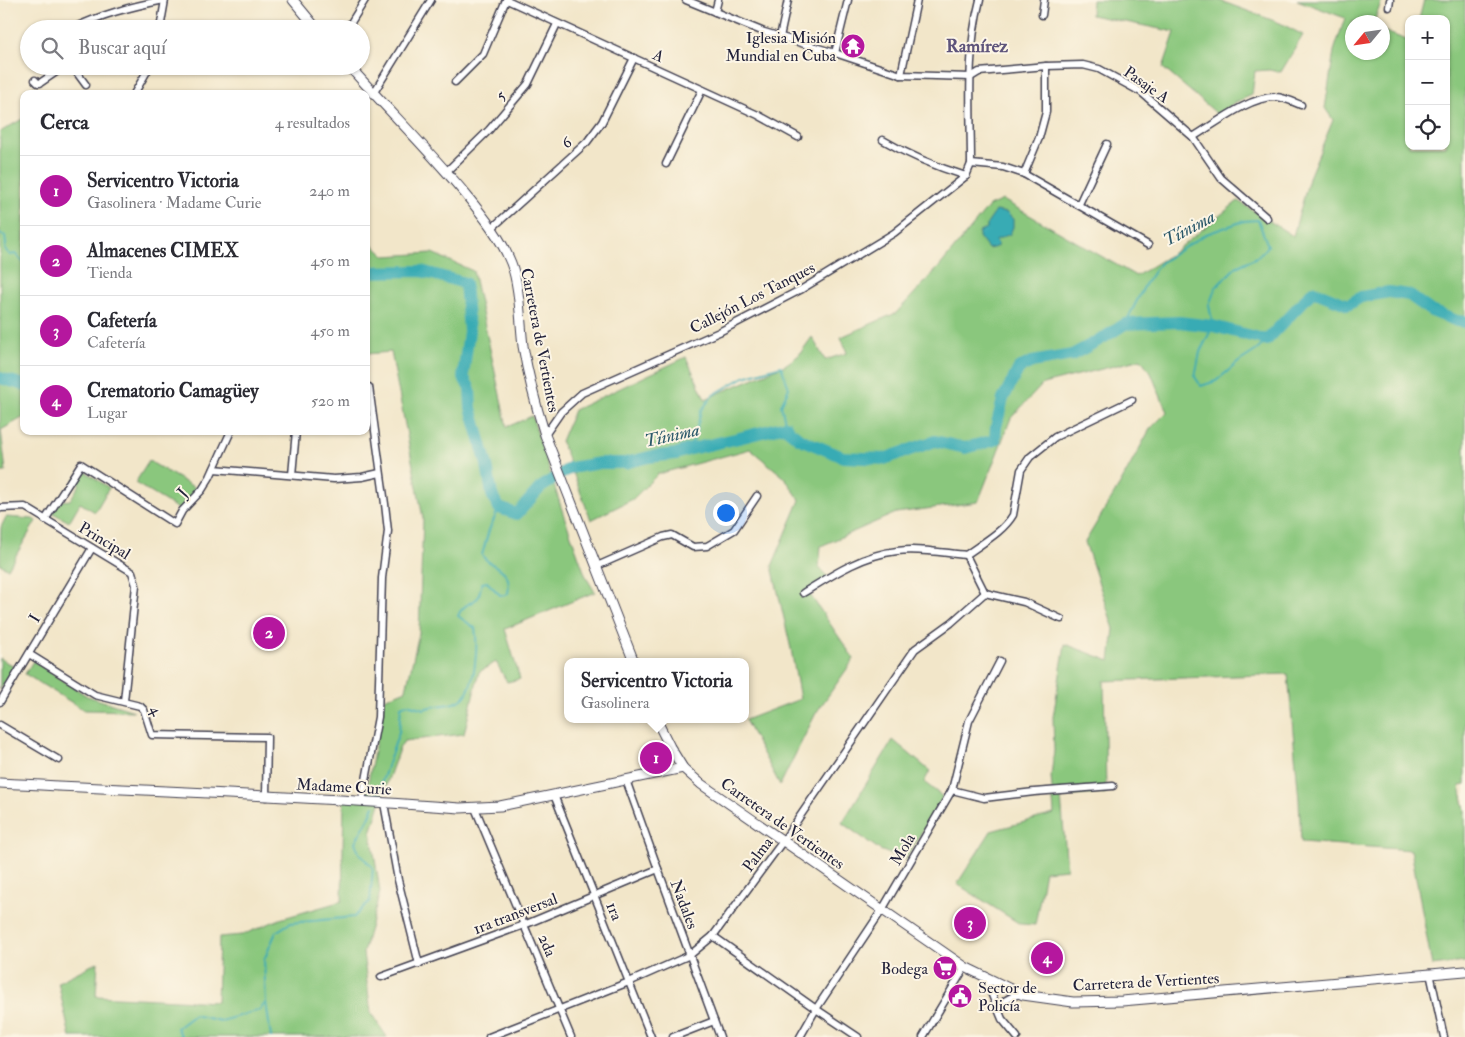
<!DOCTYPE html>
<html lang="es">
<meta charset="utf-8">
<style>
:root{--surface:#fff;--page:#f7f7f7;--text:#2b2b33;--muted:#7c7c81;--line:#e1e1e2;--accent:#b5179e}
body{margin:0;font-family:"IM FELL Double Pica",serif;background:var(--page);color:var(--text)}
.controls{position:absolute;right:15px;top:15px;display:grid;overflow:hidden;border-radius:10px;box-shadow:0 1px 4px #0004}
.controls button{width:45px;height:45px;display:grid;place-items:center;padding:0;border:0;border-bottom:1px solid var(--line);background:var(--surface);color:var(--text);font:25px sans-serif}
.compass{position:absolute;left:1345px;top:15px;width:45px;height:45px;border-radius:50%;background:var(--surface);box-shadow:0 1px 4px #0004;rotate:241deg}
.you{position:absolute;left:725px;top:512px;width:18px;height:18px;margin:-12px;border:4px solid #fff;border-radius:50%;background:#1a73e8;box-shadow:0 0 0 8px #1a73e833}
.badge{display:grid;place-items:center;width:32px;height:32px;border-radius:50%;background:var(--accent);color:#fff;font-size:16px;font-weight:700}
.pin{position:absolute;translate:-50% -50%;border:2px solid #fff;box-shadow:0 1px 5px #0006}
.popup{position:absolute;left:564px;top:658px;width:185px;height:65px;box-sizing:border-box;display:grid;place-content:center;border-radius:10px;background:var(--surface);filter:drop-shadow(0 1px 4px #0005);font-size:16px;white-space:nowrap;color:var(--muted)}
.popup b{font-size:19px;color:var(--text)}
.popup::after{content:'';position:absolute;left:50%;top:100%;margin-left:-10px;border:10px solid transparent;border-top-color:var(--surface)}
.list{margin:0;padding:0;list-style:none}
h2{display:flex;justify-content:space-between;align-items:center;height:65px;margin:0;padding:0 20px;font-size:21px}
h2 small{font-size:16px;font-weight:400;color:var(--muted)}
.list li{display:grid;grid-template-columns:32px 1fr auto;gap:15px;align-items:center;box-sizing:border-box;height:70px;padding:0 20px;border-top:1px solid var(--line)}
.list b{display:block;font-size:19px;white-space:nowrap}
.list p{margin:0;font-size:16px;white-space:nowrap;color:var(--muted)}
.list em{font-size:16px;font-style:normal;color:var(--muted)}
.icon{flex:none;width:28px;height:28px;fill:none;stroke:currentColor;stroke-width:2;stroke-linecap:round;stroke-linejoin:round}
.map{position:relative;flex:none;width:1465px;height:1037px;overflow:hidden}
.search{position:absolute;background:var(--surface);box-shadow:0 1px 4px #0004;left:20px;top:20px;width:350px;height:55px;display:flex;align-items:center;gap:12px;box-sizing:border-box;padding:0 18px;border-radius:28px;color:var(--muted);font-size:19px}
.panel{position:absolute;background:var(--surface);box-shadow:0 1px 4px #0004;left:20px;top:90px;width:350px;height:345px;border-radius:10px}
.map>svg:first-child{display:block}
.green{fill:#8ac77d;stroke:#56745c}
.water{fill:#39abb4;stroke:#2e6678}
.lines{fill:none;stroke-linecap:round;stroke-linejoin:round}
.stream{stroke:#39abb4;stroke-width:2}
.river{stroke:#39abb4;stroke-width:12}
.street-casing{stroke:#413f50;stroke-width:9}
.secondary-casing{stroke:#413f50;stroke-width:11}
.street{stroke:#fff;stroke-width:6}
.secondary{stroke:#fff;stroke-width:9}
.labels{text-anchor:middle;stroke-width:4;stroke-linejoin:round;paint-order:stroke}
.poi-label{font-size:16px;fill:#22223b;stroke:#fcf5e5;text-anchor:end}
.street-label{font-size:16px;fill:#22223b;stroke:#fcf5e5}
.neighbourhood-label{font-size:18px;font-weight:bold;fill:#5e547b;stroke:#fcf5e5}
.water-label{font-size:18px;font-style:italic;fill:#2b596b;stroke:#fcf5e5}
</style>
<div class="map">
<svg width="1465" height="1037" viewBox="0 0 1465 1037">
<rect width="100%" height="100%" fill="#fcf5e5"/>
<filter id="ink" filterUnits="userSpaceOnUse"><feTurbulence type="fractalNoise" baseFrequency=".02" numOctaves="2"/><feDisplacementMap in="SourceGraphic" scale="10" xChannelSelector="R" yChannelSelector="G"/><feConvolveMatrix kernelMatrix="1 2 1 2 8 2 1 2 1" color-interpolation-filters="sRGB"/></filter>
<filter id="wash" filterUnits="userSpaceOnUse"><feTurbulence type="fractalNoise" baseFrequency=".0096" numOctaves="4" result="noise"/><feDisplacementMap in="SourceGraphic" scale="20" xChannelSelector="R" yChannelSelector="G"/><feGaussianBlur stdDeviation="1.12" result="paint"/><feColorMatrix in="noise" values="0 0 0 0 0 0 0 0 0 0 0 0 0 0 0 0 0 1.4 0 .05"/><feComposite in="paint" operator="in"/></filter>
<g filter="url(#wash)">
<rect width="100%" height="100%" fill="#f2e6c9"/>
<g class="green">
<path d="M1092,0H1218L1280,23L1303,35L1281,72L1269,70L1255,71L1252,95L1234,103L1216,116L1215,112L1163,68L1175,32L1091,15Z"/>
<path d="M1297,0H1382L1374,22H1352V52H1382L1383,31L1409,41V146H1446V19H1419L1424,0H1465V785L1460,786L1465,811V962L1432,966L1411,850L1301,842L1299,800L1288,674L1104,681L1106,793L1061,797L1067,869L1045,871L1035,925L1020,924L957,884L991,831L1054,814L1051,776L1054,751L1053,717L1065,644L1110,661L1114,629L1085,542L1120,484L1150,429L1167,412L1151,373L1141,359L1043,384L1011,418L978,502L896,513L821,546L819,568L829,578L809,593L854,659L816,713L780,785L745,720L800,699L791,649L772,566L800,500L784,477L750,449L658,474L633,499L591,520L561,441L574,410L686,357L705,399L785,365L799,355L812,337L825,360L847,353L841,337L896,313L939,267L989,206L1003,200L1136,276L1173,253L1238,201L1293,236L1310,175L1333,120L1325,108L1334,51L1345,18Z"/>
<path d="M24,118V417L1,430L6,472H0V132Z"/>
<path d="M366,239L385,256L432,253L473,271L507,427L532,416L564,516L586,577L595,592L505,629L520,679L507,682L496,662L479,672L464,734L404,741L399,749L382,797L371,833L380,892L363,953L371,1013L387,1037H70L58,982L98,962L96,996L217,1002L219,937L242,935L280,919L342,901L344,800L365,799L384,699L406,690L419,633L423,518L391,352L366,354Z"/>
<path d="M149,461L197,489L180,510L135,483Z"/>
<path d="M85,471L109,488L95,512L80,503L69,522L53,513L60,501L70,500L80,484L74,480L79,473Z"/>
<path d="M6,517L33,519L36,521L8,569L0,564L1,527Z"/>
<path d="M0,658L14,667L0,690Z"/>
<path d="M33,661L87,696L134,711L84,710L25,674Z"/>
<path d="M893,740L930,771L924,782L943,797L905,860L880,850L842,823Z"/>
</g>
<path class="water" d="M996,211L1007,213L1013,219V227L1010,234L996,240L998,246L993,248L988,249L979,237V232L987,229V224Z"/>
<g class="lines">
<g class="stream">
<path d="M0,234L5,236L6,244L5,249L10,255L16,254L24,263"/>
<path d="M1125,324L1146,283L1160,263L1206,234L1244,221L1258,220L1268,246L1257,257L1236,267L1216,287L1209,305L1213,326L1200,352L1195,377L1201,386L1216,381L1240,361L1257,350L1267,340"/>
<path d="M687,450L694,439L701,411L713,395L744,377L781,366L789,388L781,405L786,426"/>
<path d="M376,799L399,732L401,707L407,704L424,709C436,704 452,707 462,699C476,687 478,644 475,628L458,616C461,607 470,603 478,598L482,583L487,582L500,595H505L508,593C513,565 491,570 482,555L489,530L499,508"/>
<path d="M266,1002L271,1037"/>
<path d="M182,1037L177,1028L194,1015L221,1021L260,1010L266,1002L264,960L276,932L290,923L354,917L370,901L373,868L359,853L355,842L369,818L374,806"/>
</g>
<g class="river">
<path d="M366,272L421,271L465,283L469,331L463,376L470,389L471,408L487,465L492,495L499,508L517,514L540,488L570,468L600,463H625L649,457L676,454L687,450L739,438L786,426V428L800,439L843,457L884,459L935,441L965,448L995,440L996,427L1003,399L1019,368L1032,362L1072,355L1103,338L1125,324L1179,322L1213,326L1267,340L1313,291L1348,305L1361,297L1389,292L1409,295L1431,311L1457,321L1465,322"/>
<path d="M0,378L24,385"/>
</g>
</g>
</g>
<g filter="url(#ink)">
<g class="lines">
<defs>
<g id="street">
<path d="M507,0L758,115L798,137"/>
<path d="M686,0L764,32L835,53L901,75L971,77L979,72L1046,66L1083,65L1099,69L1141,92L1193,137L1221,178L1267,218"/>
<path d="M1389,7L1390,0"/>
<path d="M715,12L718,0"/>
<path d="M1042,15L1044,0"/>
<path d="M71,29C103,14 129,7 164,0"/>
<path d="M160,29L165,0"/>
<path d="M347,29L365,0"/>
<path d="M780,37L788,0"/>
<path d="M835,53L848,0"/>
<path d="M72,66L86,85"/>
<path d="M901,75L917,0"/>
<path d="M35,80L38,83H40L65,66"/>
<path d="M455,82L483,54L506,0"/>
<path d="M134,94L150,66"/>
<path d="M373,94L431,0"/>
<path d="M1193,137C1215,124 1250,96 1276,97C1283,97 1294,102 1301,105"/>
<path d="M883,140C910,156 937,167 966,176"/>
<path d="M666,164L702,90"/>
<path d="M971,164L1003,167L1024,174L1148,245"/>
<path d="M447,171L489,130L528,84L557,24"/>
<path d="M1024,174L1039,138L1046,112V66"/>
<path d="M1079,204L1107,144"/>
<path d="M492,228L587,142L602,122L634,58"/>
<path d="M545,435L561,412L582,393L719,332L802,289L894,233L966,176L971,164C971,110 966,53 980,0"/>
<path d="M214,469L334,479L362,477L380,473"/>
<path d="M292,475L296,431"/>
<path d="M0,508L25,507L132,572L136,585L124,701"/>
<path d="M45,520L81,464L175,524L182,511L202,490L210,477L231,431"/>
<path d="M966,555L985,593"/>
<path d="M597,566L663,537L672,535L693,547L707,546L734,530L757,496"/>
<path d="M803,593C832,575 862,555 897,551C919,548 944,553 966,555C982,543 1003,532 1013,515L1021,470L1030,457L1055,437L1132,400"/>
<path d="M985,593L1024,602L1061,619"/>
<path d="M29,654L95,695L140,706L144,710L152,735L267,737L266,797"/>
<path d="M0,702L92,548"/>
<path d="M0,725L59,760"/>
<path d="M626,780L658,869L720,1037"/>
<path d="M952,790L984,798L1034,792L1113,786"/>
<path d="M554,795L651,1037"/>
<path d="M362,801L378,717L382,578L388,531L385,504L369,387"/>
<path d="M384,803L398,880L419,964"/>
<path d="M475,808L571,1037"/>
<path d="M713,936L816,1009L858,1037"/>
<path d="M1430,973L1444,1037"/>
<path d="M381,977L524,925L658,869"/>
<path d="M985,978L1002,1019L1017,1037"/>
<path d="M1000,1012C1002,999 1008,999 1019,994"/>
<path d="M489,1037L629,982L690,955L713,936L783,841L915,649L951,623L985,593"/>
<path d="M673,1037L714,1021"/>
<path d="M800,1037L816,1009L882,910L952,790L969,721L1000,661"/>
<path d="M923,1037L965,967"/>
</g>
<g id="secondary">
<path d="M293,0L317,29"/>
<path d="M349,66C388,110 430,151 467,196C484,217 501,238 511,263C520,286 520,321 523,346C528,376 536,406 545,435L634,662"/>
<path d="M656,719L670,747L683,768L701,784L965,967L1023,995L1073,1002L1122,1001L1465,971"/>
<path d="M0,783C153,791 307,796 460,808L500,806L683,768"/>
</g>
</defs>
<use href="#street" class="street-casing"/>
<use href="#secondary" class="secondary-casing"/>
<use href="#street" class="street"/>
<use href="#secondary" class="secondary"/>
</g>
</g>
<defs>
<symbol id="temple-disc" viewBox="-11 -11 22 22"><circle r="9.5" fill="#b5179e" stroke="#fcf5e5"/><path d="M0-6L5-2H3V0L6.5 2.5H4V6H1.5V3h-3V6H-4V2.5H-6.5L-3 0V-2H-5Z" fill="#fff"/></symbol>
<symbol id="supermarket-disc" viewBox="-11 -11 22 22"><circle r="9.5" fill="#b5179e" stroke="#fcf5e5"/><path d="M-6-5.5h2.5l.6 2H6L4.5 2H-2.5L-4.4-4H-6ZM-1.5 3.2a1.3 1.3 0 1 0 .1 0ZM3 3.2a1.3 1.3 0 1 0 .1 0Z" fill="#fff"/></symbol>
<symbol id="civic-disc" viewBox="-11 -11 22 22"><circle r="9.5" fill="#b5179e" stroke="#fcf5e5"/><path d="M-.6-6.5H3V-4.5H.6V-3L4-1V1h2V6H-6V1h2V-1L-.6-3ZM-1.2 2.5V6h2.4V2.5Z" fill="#fff"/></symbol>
</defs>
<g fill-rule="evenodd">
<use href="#temple-disc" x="839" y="32" width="28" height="28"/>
<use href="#supermarket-disc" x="931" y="954" width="28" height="28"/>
<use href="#civic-disc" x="946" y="982" width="28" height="28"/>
</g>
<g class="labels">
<g class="poi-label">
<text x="836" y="43">Iglesia Misión<tspan x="836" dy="18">Mundial en Cuba</tspan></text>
<text x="928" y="974">Bodega</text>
<text x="978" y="993" text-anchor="start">Sector de<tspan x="978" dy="18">Policía</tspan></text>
</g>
<g class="street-label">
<text transform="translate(659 55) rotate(25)" y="6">A</text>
<text transform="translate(1147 84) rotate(35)" y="6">Pasaje A</text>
<text transform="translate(500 95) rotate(-49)" y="6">5</text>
<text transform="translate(566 142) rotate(-42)" y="6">6</text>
<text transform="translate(752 297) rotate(-27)" y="6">Callejón Los Tanques</text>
<text transform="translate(541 340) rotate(79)" y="6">Carretera de Vertientes</text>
<text transform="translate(182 492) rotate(-48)" y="6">J</text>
<text transform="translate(105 540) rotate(31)" y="6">Principal</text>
<text transform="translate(34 618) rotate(-59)" y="6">I</text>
<text transform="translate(157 710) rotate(64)" y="6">4</text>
<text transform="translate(344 786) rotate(3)" y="6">Madame Curie</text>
<text transform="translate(783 823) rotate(35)" y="6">Carretera de Vertientes</text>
<text transform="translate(902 849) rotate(-60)" y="6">Mola</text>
<text transform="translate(757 854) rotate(-53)" y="6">Palma</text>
<text transform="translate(685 904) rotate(69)" y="6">Nadales</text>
<text transform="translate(615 911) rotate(68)" y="6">1ra</text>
<text transform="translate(515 913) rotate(-21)" y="6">1ra transversal</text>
<text transform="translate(548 945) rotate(67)" y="6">2da</text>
<text transform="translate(1146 981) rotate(-3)" y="6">Carretera de Vertientes</text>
</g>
<g class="neighbourhood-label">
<text x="977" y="52">Ramírez</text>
</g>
<g class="water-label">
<text transform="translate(1189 228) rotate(-28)" y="6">Tíinima</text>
<text transform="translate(672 435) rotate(-12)" y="6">Tíinima</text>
</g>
</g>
</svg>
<div class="controls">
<button>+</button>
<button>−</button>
<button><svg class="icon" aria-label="locate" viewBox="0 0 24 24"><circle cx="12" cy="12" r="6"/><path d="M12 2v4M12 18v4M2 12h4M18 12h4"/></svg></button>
</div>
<svg class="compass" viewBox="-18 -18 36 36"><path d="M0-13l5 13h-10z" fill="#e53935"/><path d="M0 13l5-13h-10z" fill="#7c7c81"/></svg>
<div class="you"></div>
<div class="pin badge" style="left:656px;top:758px">1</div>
<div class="popup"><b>Servicentro Victoria</b>Gasolinera</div>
<div class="pin badge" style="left:269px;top:633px">2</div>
<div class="pin badge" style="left:970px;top:923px">3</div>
<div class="pin badge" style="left:1047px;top:958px">4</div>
<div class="search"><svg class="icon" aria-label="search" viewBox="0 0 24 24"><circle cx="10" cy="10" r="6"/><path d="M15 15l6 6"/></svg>Buscar aquí</div>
<section class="panel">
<h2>Cerca<small>4 resultados</small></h2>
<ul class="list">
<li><span class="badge">1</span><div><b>Servicentro Victoria</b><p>Gasolinera · Madame Curie</p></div><em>240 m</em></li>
<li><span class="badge">2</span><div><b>Almacenes CIMEX</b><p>Tienda</p></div><em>450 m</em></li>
<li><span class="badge">3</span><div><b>Cafetería</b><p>Cafetería</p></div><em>450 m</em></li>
<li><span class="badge">4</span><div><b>Crematorio Camagüey</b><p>Lugar</p></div><em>520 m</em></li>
</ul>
</section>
</div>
